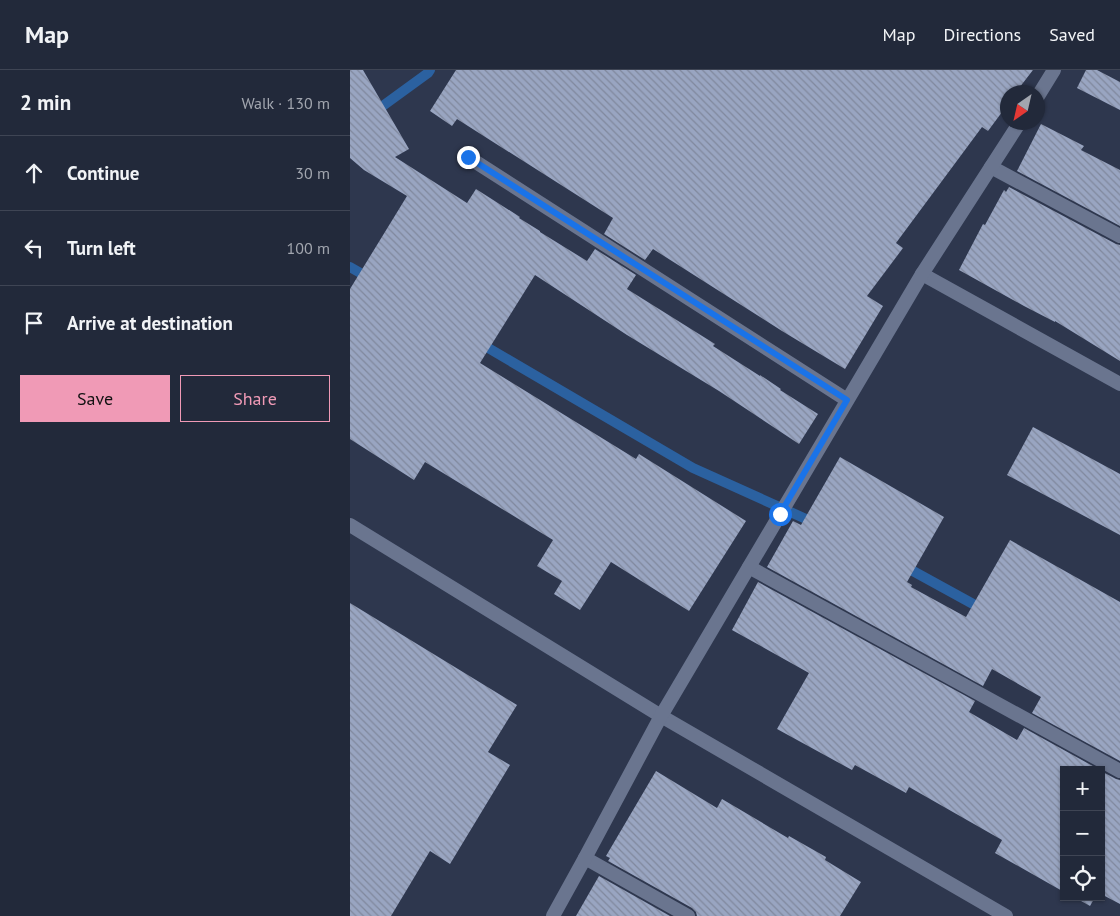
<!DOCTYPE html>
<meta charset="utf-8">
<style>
:root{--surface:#22293a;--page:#2e3545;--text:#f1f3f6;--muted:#a2a6af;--line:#3f4554;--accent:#f09ab6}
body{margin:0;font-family:"PT Sans",sans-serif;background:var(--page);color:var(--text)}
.controls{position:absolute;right:15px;bottom:15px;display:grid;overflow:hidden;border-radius:0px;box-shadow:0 1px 4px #0004}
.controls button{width:45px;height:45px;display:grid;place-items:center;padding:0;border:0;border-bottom:1px solid var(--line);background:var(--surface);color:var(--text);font:25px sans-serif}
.compass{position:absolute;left:650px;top:15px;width:45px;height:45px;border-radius:50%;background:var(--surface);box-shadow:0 1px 4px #0004;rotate:214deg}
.stop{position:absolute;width:15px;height:15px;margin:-11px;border:4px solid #1a73e8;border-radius:50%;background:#fff}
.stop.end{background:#1a73e8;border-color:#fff;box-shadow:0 1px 5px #0008}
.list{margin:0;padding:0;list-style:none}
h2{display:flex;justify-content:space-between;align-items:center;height:65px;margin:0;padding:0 20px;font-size:21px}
h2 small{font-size:16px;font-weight:400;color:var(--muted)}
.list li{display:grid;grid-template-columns:32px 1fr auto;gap:15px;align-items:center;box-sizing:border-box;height:75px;padding:0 20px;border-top:1px solid var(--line)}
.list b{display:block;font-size:19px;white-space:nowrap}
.list em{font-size:16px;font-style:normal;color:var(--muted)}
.actions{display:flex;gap:10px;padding:15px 20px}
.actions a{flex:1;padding:11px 0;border:1px solid var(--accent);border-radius:0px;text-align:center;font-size:18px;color:var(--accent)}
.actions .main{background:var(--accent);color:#111}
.icon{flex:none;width:28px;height:28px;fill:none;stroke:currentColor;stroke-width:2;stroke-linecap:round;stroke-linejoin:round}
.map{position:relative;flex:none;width:770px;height:846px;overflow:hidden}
header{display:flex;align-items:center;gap:30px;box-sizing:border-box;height:70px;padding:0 25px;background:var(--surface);border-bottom:1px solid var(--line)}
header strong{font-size:24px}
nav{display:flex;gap:28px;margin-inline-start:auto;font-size:18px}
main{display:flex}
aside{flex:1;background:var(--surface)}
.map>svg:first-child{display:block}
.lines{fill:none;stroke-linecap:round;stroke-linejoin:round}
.stream{stroke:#2b61a0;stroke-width:10}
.building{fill:url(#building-back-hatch)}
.service{stroke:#6a758f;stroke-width:14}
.minor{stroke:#6a758f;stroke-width:14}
.tertiary{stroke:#6a758f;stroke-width:14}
.route{stroke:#1a73e8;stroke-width:6}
</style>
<header>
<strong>Map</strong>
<nav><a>Map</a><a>Directions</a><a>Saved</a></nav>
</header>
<main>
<aside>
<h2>2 min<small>Walk · 130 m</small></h2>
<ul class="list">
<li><svg class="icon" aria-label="ahead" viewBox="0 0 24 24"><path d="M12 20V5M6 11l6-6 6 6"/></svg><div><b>Continue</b></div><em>30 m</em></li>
<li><svg class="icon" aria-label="left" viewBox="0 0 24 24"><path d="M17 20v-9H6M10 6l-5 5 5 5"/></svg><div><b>Turn left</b></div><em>100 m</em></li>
<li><svg class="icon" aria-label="arrive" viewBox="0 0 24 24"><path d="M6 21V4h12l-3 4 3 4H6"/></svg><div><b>Arrive at destination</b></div></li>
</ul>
<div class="actions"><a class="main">Save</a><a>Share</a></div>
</aside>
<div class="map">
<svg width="770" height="846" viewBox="0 0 770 846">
<defs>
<pattern id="building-back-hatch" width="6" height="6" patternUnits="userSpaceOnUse" patternTransform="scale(1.25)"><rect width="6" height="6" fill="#99a5c1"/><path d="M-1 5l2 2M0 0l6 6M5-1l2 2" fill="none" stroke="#80889d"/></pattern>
</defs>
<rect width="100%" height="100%" fill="#2e374e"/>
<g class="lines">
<g class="stream">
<path d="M23,43L78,3L80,0"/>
<path d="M0,197L21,209"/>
<path d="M128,272L343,398L467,454"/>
<path d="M552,495L634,540"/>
</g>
</g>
<g class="building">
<path d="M0,0H13L59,79L45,87L117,133L126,119L170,147L169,148L190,161V162L237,191L245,179L286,205L277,219L365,274L363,276L410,306V305L431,319L430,320L468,344L449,374L369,321L277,265L185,205L130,293L286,389L289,384L396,451L339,541L261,492L230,540L204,524L212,511L187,496L203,470L75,392L64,410L0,369V219L57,126L14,100L0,88Z"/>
<path d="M106,0H683L666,22H658V34L638,61L632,57L546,173L553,178L517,226L533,236L495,299L432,261L303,179L295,190L254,164L263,148L107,49L102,56L80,41Z"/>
<path d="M736,0H747L770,12V40L727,18Z"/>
<path d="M691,54L734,76L731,80L770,100V156L667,101Z"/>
<path d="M659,117L766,174L770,175V291L705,251V252L674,236L609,200L633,154L635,155L654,120L656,122Z"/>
<path d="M683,357L770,404V465L657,405Z"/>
<path d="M490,387L594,447L557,512L562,515L561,517L616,547L660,470L770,532V691L682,643L691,627L642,599L633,616L417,497L443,451L451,455Z"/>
<path d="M408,512L625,631L619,642L667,670L674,658L750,700H714V822L645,783L652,770L559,717L556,723L505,695L502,700L427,659L459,603L382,560Z"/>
<path d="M0,533L167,635L138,682L160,695L100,794L80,781L41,846H0Z"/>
<path d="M306,701L367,738L372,729L438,768L439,766L476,787L475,790L511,812L490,846H347L346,842L342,838L258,791L260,788L256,786Z"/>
<path d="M751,701L766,709L770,710V834L751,824Z"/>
<path d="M249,806L320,846H226Z"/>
<path d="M724,827H745L740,836Z"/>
</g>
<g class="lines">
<g class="service">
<path d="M118,87L497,330"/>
<path d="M641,97L770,166"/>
<path d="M399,497L770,701"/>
</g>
<path class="minor" d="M235,788L338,846"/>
<g class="tertiary">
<path d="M688,26L704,0"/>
<path d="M572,204L770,314"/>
<path d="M0,455L311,646L656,846"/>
<path d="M203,846L235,788L311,646L572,204L670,52"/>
</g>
</g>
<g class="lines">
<path class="route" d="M118,87L497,330L430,444"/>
</g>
</svg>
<div class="controls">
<button>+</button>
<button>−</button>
<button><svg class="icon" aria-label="locate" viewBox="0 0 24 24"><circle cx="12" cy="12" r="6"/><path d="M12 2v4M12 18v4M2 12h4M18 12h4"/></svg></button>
</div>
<svg class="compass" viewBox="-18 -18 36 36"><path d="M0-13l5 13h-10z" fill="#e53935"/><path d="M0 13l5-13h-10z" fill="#a2a6af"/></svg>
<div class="stop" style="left:430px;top:444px"></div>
<div class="stop end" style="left:118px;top:87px"></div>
</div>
</main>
